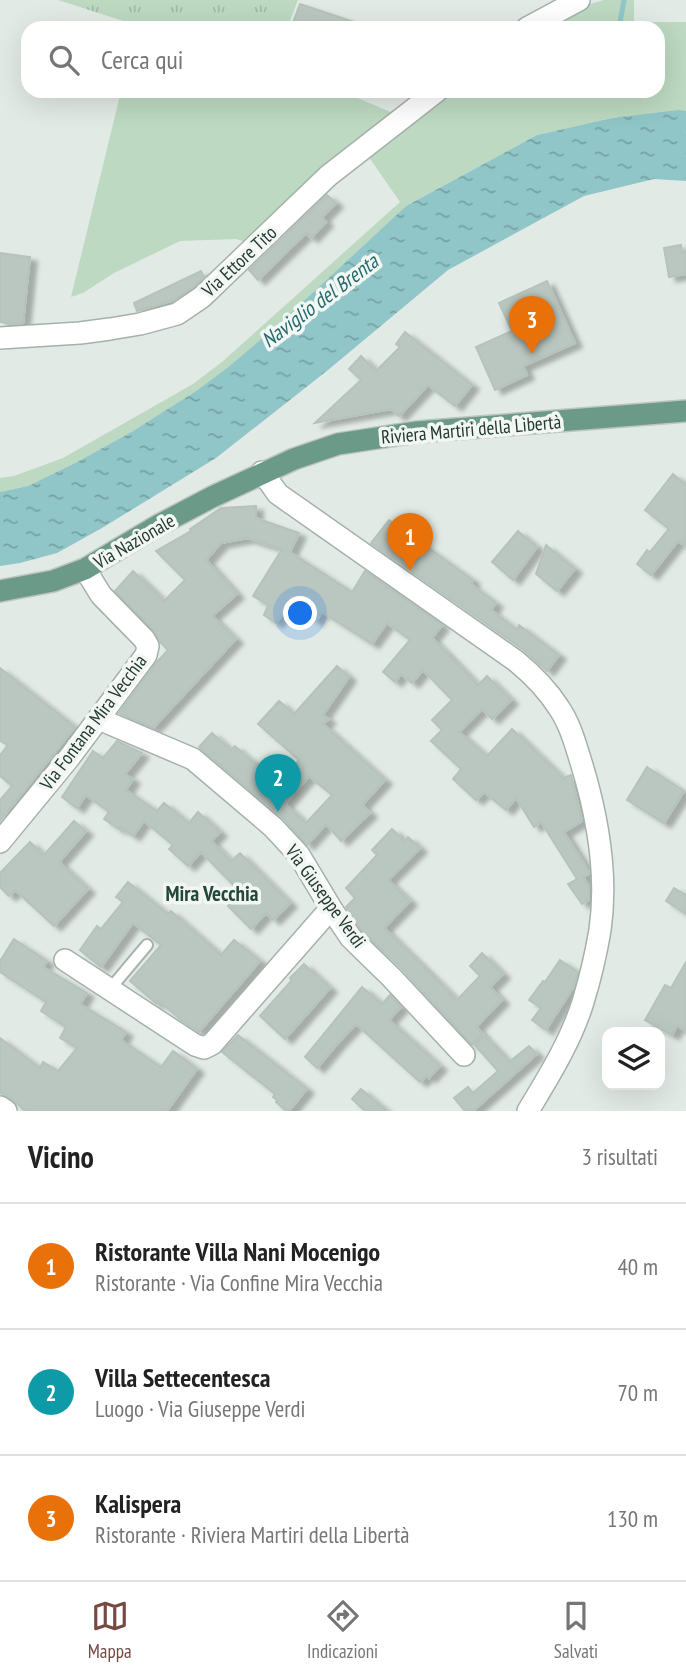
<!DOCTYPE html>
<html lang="it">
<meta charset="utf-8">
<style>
:root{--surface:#fff;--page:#f2f2f2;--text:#222;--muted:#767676;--line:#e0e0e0;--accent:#774942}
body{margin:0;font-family:"PT Sans Narrow",sans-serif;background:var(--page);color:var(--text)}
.controls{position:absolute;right:21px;bottom:21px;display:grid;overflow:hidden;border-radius:14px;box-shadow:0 7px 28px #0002}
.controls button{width:63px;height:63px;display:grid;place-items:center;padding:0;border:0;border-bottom:2px solid var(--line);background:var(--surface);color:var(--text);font:35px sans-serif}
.you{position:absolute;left:301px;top:614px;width:24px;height:24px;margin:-18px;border:5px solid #fff;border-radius:50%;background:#1a73e8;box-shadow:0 0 0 10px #1a73e833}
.badge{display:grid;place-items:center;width:46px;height:46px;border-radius:50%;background:var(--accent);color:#fff;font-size:23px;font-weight:700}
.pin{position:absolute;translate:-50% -58px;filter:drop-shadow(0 2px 4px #0008)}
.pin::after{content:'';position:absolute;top:37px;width:24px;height:21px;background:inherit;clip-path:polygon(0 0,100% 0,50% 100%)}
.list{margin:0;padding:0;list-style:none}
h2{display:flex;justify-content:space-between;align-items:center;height:91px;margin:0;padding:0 28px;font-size:30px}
h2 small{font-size:23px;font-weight:400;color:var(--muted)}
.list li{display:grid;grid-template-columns:46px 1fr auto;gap:21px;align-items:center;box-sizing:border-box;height:126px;padding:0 28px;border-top:2px solid var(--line)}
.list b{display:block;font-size:26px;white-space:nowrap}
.list p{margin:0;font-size:23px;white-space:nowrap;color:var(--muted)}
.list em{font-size:23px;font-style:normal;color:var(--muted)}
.icon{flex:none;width:38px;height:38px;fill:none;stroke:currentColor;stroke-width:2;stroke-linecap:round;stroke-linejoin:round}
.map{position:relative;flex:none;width:686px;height:1111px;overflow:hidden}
.search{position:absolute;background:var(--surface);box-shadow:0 7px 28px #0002;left:21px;right:21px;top:21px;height:77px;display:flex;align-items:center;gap:18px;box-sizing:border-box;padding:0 24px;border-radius:21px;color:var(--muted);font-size:26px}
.sheet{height:469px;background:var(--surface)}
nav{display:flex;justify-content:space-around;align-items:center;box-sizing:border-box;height:98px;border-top:2px solid var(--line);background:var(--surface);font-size:19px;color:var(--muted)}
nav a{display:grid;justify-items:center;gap:4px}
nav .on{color:var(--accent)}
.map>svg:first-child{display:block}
.green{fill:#bdd9c1}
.park{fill:url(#park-tufts)}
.water{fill:url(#water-ripples)}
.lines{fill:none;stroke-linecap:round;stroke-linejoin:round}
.stream{stroke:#90c6c8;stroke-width:5}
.building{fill:#bac7c1;stroke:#b5c3bb;stroke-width:2;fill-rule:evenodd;filter:url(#shadow)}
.lane-casing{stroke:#a5b1ab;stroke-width:14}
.street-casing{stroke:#a5b1ab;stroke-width:24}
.primary-casing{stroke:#bdc4c1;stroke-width:24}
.lane{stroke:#fff;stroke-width:10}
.street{stroke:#fff;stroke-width:21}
.primary{stroke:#6c9a89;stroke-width:21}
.labels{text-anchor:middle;stroke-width:7;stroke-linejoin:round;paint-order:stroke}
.street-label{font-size:19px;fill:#243931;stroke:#f2f7f4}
.water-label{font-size:21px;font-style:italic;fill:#26696d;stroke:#f2f7f4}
.neighbourhood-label{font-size:21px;font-weight:bold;fill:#23483b;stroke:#f2f7f4}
</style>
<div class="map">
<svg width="686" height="1111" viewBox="0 0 686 1111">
<defs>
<pattern id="park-tufts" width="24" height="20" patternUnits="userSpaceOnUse" patternTransform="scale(1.75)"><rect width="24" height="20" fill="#bdd9c1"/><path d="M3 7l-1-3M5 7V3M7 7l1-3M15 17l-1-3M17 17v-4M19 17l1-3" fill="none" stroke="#a2bba6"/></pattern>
<pattern id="water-ripples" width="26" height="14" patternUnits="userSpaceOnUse" patternTransform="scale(1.75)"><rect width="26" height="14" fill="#90c6c8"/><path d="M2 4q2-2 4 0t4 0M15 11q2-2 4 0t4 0" fill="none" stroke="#75a2a3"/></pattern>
<filter id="shadow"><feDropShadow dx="7" dy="4.5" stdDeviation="2" flood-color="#0004"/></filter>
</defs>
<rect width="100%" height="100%" fill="#e2eae5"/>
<g class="green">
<path d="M604,0H634V22H686V111L612,118L537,135L406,206L280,323L227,368L196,391L133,431L77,462L28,486L0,492V478L14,476L63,458L193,384L222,362L400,202L366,153L450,91H658V28H541L579,7Z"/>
<path d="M121,91H341L393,113L249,243L236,239L180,241L114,273L83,293L71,297Z"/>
</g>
<path class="park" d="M58,0H298L287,28H145Z"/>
<path class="water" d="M679,110L686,111V181L654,179L584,196L448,270L328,370L216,458L102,528L57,553L20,563L0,566V492L28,486L77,462L133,431L196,391L227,368L280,323L406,206L537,135L612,118Z"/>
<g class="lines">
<g class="stream">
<path d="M619,28L624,0"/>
<path d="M608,95L609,91"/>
</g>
</g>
<g class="building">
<path d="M300,4L363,25V28H291Z"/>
<path d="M327,195L336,203L322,217L326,222L311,238L306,233L258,280L249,270Z"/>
<path d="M681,245L682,252L686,251V274L669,277L664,248Z"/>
<path d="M0,253L30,257L23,323L12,324L0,322Z"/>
<path d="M201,271L204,277L194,287L174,300L137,311L134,303Z"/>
<path d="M547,281L575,343L523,366L527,375L495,390L476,347L512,331L499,303Z"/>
<path d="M405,332L472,385L455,406L428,385L399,416L391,409L315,423L361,380L349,369L361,356L376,371L400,347L396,344Z"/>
<path d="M673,474L686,485V547L678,541L651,575L637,564L647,550L650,552L669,529L645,510Z"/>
<path d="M256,506V518L299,533L290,552L352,592L365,571L442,625L432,638L478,685L487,676L511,700L492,719L482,709L459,732L487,756L512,729L563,778L571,775L582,821L564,832L589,872V874L583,877L589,887V900L582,904L568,884L577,879L541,822L534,827L516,798L506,810L484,792L476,800L453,779L461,769L431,741L442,730L432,720L452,700L423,670L412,683L401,674L395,682L383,672L410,640L387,623L372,644L322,612L316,621L291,604L276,623L264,615L268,605L253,596L282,549L248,538L221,543L206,560L237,594L212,616L236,639L153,728L119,713L157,662L168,650L160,642L153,630L115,591L133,571L164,601L185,580L156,551L191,531L190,529L221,508Z"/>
<path d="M389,520L473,580L471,584L496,603L491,610L517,630L519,625L559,655L547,671L524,650L371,543Z"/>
<path d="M518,531L537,547L513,580L492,562Z"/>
<path d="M546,545L575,569L557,591L536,574Z"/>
<path d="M337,666L349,677L323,715L329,719L323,724L385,780L362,805L370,813L341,841L326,824L307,845L282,817L199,747L212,733L231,750L235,746L278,784L299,760L258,724L279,701L294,714ZM309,776L332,795L306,823L285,804Z"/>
<path d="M0,668L75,727L0,821V800L12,786L0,776V755L8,745L0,741Z"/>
<path d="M117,741L142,753L125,774L133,779L126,790L157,811L164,803L189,823L198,812L220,832L211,841L231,861L240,853L290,903L273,920L266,913L251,929L228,906L241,893L201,852L188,866L169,849L173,845L144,821L133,836L120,827L119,829L104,819L109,812L86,795L77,808L62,797L93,751L103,758Z"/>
<path d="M647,767L684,791L664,823L627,800Z"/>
<path d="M74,821L86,831L59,862L88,889L54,926L15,890L9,896L0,887V873L30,842L44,855Z"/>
<path d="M392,829L405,841L408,837L420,848L388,880L410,901L384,928L457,1000L480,976L470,966L482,953L503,974L490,987L502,1000L476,1027L483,1034L472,1045L402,969L361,930L346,907L355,898L346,888L377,855L372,850Z"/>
<path d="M128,882L168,914L171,911L221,955L234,940L260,961L199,1032L181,1020L159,1001L157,1004L130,981L161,945L133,923L101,967L80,950L97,926L101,929L123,902L116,897Z"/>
<path d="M674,888L686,895V914L666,901Z"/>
<path d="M14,939L47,961L43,967L87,993L80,1004L126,1032L121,1040L161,1067L173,1051L197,1069L167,1111H25L13,1100L0,1093V1038L40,1068L43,1062L58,1071L77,1048L60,1038L66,1027L41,1011L46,1002L0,972V961Z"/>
<path d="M560,960L578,972L574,986L546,1030L532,1020L541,1008L529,1000L543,981L545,982Z"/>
<path d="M686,962V1031L677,1026L672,1035L645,1020L665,985L671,988Z"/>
<path d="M304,964L330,988L285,1039L260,1016L292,980L290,978Z"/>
<path d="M362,987L382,1004L390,995L401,1007L389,1020L440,1066L429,1078L427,1075L420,1082L356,1024L338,1043L317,1068L305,1057Z"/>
<path d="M238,1035L307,1089L289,1111H286L276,1102L277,1100L273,1097L275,1094L222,1052Z"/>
<path d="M484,1036L509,1062L529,1046L537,1054L473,1111H465L454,1098L468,1087L473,1093L498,1071L475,1045Z"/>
<path d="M361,1089L387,1111H365L352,1099Z"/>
</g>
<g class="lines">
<defs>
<path id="lane" d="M110,989L147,945"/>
<g id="street">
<path d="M527,28L579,0"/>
<path d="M0,338L80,333L110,329L140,324L177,314L202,297L328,176L437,91"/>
<path d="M262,472L278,494L516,661C533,675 547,689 559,708C570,724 575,743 581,762C597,814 608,875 600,930C596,954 590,979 583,1002C571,1041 549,1076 528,1111"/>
<path d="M99,719L193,759L273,827L299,855L332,910L351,938L392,978L464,1055"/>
<path d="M0,842L69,758L146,655L148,646L144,639L101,595L85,569"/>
<path d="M65,960L195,1045L204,1048L212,1044L325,915L332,910"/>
<path d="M0,1107L6,1111"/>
</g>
<path id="primary" d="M0,591L53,581L85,569L157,526L212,497L294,459L338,444L417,432L686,411"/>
</defs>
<use href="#lane" class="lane-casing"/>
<use href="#street" class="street-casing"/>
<use href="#primary" class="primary-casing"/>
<use href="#lane" class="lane"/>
<use href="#street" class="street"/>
<use href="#primary" class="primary"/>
</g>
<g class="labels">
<g class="street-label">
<text transform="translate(239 261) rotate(-43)" y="7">Via Ettore Tito</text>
<text transform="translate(471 429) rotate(-5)" y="7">Riviera Martiri della Libertà</text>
<text transform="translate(134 541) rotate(-30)" y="7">Via Nazionale</text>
<text transform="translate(93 722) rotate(-53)" y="7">Via Fontana Mira Vecchia</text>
<text transform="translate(326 896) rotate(54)" y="7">Via Giuseppe Verdi</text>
</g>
<g class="water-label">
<text transform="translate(320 301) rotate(-37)" y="7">Naviglio del Brenta</text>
</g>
<g class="neighbourhood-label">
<text x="212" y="901">Mira Vecchia</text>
</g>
</g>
</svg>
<div class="controls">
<button><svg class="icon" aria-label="layers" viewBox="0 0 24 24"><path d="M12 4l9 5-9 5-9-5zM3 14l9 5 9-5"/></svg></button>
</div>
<div class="you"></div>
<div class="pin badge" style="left:410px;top:571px;background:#e8710a">1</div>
<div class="pin badge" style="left:278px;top:812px;background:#0f9aa8">2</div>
<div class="pin badge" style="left:532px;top:354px;background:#e8710a">3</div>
<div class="search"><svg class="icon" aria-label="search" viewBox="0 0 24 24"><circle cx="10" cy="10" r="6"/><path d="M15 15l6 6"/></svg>Cerca qui</div>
</div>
<section class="sheet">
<h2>Vicino<small>3 risultati</small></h2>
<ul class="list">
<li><span class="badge" style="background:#e8710a">1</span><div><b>Ristorante Villa Nani Mocenigo</b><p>Ristorante · Via Confine Mira Vecchia</p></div><em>40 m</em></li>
<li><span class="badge" style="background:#0f9aa8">2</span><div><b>Villa Settecentesca</b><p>Luogo · Via Giuseppe Verdi</p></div><em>70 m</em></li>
<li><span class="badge" style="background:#e8710a">3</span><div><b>Kalispera</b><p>Ristorante · Riviera Martiri della Libertà</p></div><em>130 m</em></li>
</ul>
</section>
<nav>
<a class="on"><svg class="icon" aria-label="map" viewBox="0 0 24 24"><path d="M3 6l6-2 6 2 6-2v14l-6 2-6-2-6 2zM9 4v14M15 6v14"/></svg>Mappa</a>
<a><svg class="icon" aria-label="directions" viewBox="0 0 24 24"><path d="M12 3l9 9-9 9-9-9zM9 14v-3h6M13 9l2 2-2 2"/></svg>Indicazioni</a>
<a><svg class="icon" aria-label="saved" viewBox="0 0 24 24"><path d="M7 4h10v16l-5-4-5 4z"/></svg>Salvati</a>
</nav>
